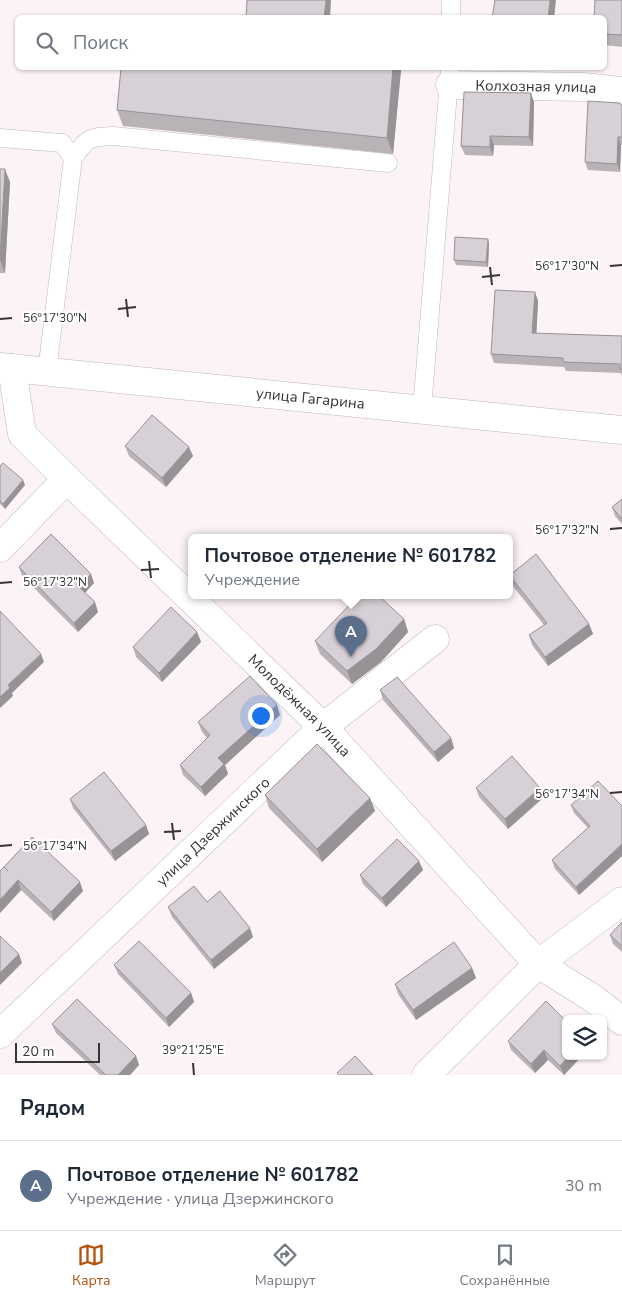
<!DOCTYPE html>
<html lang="ru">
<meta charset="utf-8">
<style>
:root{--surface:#fff;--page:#f2f2f3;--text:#1f2937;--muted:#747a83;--line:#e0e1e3;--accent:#b45309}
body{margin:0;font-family:"Nunito Sans",sans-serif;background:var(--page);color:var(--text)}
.controls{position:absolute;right:15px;bottom:15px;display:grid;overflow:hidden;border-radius:8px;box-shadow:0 1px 4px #0004}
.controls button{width:45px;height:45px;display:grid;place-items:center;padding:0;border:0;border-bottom:1px solid var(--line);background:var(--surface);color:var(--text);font:25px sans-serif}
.scale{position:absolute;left:15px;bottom:12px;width:85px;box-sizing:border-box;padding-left:5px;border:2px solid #373435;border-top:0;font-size:14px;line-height:18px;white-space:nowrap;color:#373435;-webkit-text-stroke:4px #fff;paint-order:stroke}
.you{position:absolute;left:260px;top:715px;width:18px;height:18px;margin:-12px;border:4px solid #fff;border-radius:50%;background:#1a73e8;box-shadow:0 0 0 8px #1a73e833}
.badge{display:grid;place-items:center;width:32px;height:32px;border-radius:50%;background:var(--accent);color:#fff;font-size:16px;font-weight:700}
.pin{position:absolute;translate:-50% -41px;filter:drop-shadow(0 1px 2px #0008)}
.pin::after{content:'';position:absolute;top:26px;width:18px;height:15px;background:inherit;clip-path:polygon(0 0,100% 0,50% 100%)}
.popup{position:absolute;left:188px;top:534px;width:325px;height:65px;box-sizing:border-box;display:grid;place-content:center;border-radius:8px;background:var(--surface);filter:drop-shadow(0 1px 4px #0005);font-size:16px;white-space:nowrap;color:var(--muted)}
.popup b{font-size:19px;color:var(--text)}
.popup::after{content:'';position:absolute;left:50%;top:100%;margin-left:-10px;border:10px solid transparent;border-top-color:var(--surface)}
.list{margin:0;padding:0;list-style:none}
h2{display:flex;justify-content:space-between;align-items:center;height:65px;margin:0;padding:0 20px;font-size:21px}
h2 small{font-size:16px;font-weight:400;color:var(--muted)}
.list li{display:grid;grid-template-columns:32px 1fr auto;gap:15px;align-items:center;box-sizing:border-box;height:90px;padding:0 20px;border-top:1px solid var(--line)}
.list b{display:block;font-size:19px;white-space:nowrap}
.list p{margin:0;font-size:16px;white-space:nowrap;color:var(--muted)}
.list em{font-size:16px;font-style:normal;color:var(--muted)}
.icon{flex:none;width:28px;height:28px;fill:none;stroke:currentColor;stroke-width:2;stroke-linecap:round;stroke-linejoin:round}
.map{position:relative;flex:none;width:622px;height:1075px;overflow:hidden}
.search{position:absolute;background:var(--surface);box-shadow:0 1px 4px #0004;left:15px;right:15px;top:15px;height:55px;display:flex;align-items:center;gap:12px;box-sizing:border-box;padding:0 18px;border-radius:8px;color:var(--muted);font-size:19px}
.sheet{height:155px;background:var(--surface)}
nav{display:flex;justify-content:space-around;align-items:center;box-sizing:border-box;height:70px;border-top:1px solid var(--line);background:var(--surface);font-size:14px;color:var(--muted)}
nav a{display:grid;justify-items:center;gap:2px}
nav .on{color:var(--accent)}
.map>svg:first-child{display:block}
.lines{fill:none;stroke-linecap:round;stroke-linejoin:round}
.lane-casing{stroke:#c0b8bb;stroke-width:19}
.street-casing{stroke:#c0b8bb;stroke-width:29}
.secondary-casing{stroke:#c0b8bb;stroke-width:29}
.lane{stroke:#fff;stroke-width:18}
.street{stroke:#fff;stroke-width:28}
.secondary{stroke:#fff;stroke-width:28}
.wall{fill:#b9b3b8}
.shaded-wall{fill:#969296}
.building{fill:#d7d0d6;stroke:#969296}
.ticks{fill:none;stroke:#373435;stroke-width:2}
.labels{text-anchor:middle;stroke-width:4;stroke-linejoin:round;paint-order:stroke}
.street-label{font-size:15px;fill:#373435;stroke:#fff}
.ticks-label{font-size:12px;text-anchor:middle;fill:#373435;stroke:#fff;stroke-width:4;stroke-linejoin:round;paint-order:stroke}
</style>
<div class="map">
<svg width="622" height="1075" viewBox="0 0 622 1075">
<rect width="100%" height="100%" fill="#fcf3f6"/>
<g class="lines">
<defs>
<g id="lane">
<path d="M451,18V0"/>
<path d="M0,138L62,143L73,158"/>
<path d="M47,372L73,158C88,138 88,137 113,136L388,163"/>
<path d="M422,409L450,68"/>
</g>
<g id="street">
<path id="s1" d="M450,85L583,87L622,91"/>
<path id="s2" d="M12,368L22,434L67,479L323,727L538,964L594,999L622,1021"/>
<path d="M0,548L67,479"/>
<path id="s3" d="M0,1034L323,727L435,639"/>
<path d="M426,1075L538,964L622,901"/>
</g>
<g id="secondary">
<path id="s4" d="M0,367L622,430"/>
</g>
</defs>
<use href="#lane" class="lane-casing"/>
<use href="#street" class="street-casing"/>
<use href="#secondary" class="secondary-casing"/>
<use href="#lane" class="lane"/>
<use href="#street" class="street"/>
<use href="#secondary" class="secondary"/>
</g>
<g class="wall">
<path d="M622,0V47L604,45V18Z"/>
<path d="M323,69L401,70L393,154L123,126L117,110Z"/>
<path d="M534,102L533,146L494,145L493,156L465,155L461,146Z"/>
<path d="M620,103L622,105V145H621L620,172L588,170L585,162Z"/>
<path d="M0,169L10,182L5,273H0Z"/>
<path d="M488,239L489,244L488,267L456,265L454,260Z"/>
<path d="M535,292L538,301L536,334L622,336V376L621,373L566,371L564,367L494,363L491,354Z"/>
<path d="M125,446L193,456L166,487L129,456Z"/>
<path d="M0,466L25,485L5,509L0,504Z"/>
<path d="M622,499V524L615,516L612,507Z"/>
<path d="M19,567L94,583L85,593L98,612L78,632L22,576Z"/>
<path d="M510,575L589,624L593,634L548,666L532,645L529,635L544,625L512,585L510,577Z"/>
<path d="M404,619L408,632L381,662L352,684L320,654L315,641Z"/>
<path d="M197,632L201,642L162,682L136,657L133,647Z"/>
<path d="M380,690L451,738L454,748L438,762L383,700Z"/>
<path d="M280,715L225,765L228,774L205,796L183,775L180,765L207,738L202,732L198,722Z"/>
<path d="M476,788L544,797L508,829L479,797Z"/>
<path d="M265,795L370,798L375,811L322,862L269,808Z"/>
<path d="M70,799L146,825L149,834L115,861L73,808Z"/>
<path d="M571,805L622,806V856L579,895L555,869L552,860L588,828L574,813Z"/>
<path d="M423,870L386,907L363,884L360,875Z"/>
<path d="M0,871L83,891L54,921L21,890L0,913Z"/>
<path d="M207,902L253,937L214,969L172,917L168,907Z"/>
<path d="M622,922V952L613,944L610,935Z"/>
<path d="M114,965L191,993L194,1002L169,1027L118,974Z"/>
<path d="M472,968L476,978L416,1020L398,994L395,984Z"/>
<path d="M52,1024L136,1056L139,1065L130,1075H100L56,1033Z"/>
<path d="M508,1041L566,1056H582L564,1075L548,1060L535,1073L511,1050Z"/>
</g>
<g class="shaded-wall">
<path d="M326,0H331L330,18H324Z"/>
<path d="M550,0H556L554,18H548Z"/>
<path d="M393,68H400L401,70L393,154L387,138Z"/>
<path d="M531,93L534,102L533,146L529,137Z"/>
<path d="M490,136L494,145L493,156L490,147Z"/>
<path d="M618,137L621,145L620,172L617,164Z"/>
<path d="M5,169L10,182L5,273L0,260Z"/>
<path d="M488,239L489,244L488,267L486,262Z"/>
<path d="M535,292L538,301L536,342L532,333Z"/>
<path d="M189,447L193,456L166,487L162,478Z"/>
<path d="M23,480L25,485L5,509L3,504Z"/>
<path d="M91,574L94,583L82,596L79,587Z"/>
<path d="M95,602L98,612L78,632L74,623Z"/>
<path d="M404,619L408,632L381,662L352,684L347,671Z"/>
<path d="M589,624L593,634L548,666L545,657Z"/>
<path d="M197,632L201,642L162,682L159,673Z"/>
<path d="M41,654L44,662L12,693L13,696L0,708V697L8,685Z"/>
<path d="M277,705L280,715L225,765L228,774L205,796L201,787L218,758Z"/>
<path d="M451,738L454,748L438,762L434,752Z"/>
<path d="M540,788L544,797L508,829L505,819Z"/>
<path d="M370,798L375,811L322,862L317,849Z"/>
<path d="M146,825L149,834L115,861L111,851Z"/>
<path d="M622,844V856L579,895L576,887Z"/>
<path d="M419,861L423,870L386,907L382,898Z"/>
<path d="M18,880L21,890L0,913V900Z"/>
<path d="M80,882L83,891L54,921L51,912Z"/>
<path d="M250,928L253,937L214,969L211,960Z"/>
<path d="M19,954L22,963L0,985V973Z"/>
<path d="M472,968L476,978L416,1020L413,1010Z"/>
<path d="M191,993L194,1002L169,1027L166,1018Z"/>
<path d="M544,1050L548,1060L535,1073L531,1064Z"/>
<path d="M136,1056L139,1065L130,1075H118Z"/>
<path d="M569,1056H582L564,1075L560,1066Z"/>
</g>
<g class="building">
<path d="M247,0H326L324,18H246Z"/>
<path d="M495,0H550L548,18H492Z"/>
<path d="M595,0H622V35L604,34V18H594Z"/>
<path d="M121,68H307L323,69V68H393L387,138L117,110Z"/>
<path d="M464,92L531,93L529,137L490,136V147L461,146Z"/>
<path d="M588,101L620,103V104L622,105V137H618L617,164L585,162Z"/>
<path d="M0,169H5L0,260Z"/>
<path d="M455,237L488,239L486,262L454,260Z"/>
<path d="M495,290L535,292L532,333L622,336V369H620V364L563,362V358L491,354Z"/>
<path d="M152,415L189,447L162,478L125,446Z"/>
<path d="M3,463L23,480L3,504L0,501V466Z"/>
<path d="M622,499V519L612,507Z"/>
<path d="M51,534L91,574L79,587L95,602L74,623L19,567Z"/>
<path d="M536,554L589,624L545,657L529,635L547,623L510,576V575Z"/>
<path d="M358,596H379L404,619L376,649L347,671L315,641Z"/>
<path d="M171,607L197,632L159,673L133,647Z"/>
<path d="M0,611L41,654L8,685L10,688L0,697Z"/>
<path d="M250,676L277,705L218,758L224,764L201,787L180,765L210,735L198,722Z"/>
<path d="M397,677L451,738L434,752L380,690Z"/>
<path d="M317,744L370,798L317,849L265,795Z"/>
<path d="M512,756L540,788L505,819L476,788Z"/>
<path d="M104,772L146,825L111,851L70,799Z"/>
<path d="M598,781L622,806V844L576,887L552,860L590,826L571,805Z"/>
<path d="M32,837L80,882L51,912L18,880L0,900V871L4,867L8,871L4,867Z"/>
<path d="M397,839L419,861L382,898L360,875Z"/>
<path d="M194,886L207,902L220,891L250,928L211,960L168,907Z"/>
<path d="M622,922V946L610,935Z"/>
<path d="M0,936L19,954L0,973Z"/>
<path d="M139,941L191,993L166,1018L114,965Z"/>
<path d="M454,942L472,968L413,1010L395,984Z"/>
<path d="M77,999L136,1056L118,1075H106L52,1024Z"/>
<path d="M546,1001L566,1021V1056H569L560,1066L544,1050L531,1064L508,1041Z"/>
<path d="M355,1056L373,1075H339L337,1073Z"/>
</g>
<path class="ticks" d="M610,266L622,265M490,267L492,285M482,277L500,275M126,299L128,317M118,309L136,307M0,319L12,318M610,529L622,528M149,561L151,578M141,570L159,569M0,583L12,582M610,793L622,792M172,823L174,840M164,832L181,831M0,846L12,845M193,1063L194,1075"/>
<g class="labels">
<g class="street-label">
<text dy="5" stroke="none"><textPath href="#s1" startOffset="86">Колхозная улица</textPath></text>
<text dy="5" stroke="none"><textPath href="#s4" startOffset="312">улица Гагарина</textPath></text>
<text dy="5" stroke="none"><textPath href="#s2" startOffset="455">Молодёжная улица</textPath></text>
<text dy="5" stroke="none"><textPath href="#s3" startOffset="294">улица Дзержинского</textPath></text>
</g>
</g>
<g class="ticks-label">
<text x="567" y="270">56°17'30"N</text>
<text x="55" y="322">56°17'30"N</text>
<text x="567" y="534">56°17'32"N</text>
<text x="55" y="586">56°17'32"N</text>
<text x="567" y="798">56°17'34"N</text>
<text x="55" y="850">56°17'34"N</text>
<text x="193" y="1054">39°21'25"E</text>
</g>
</svg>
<div class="controls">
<button><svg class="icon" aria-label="layers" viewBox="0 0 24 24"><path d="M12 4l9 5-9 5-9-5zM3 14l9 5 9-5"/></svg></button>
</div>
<div class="scale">20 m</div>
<div class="you"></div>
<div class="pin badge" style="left:351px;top:657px;background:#5c6f8a">A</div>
<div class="popup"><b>Почтовое отделение № 601782</b>Учреждение</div>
<div class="search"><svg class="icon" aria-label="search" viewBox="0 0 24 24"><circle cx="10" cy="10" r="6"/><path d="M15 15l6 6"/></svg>Поиск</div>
</div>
<section class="sheet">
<h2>Рядом<small></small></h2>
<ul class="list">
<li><span class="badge" style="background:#5c6f8a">A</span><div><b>Почтовое отделение № 601782</b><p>Учреждение · улица Дзержинского</p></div><em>30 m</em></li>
</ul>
</section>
<nav>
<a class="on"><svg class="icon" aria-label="map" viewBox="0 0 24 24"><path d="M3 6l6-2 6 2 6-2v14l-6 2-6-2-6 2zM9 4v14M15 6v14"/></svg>Карта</a>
<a><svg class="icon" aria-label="directions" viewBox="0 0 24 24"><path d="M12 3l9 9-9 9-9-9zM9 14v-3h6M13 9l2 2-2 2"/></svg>Маршрут</a>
<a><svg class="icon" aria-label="saved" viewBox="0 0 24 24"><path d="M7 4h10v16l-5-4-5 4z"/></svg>Сохранённые</a>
</nav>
